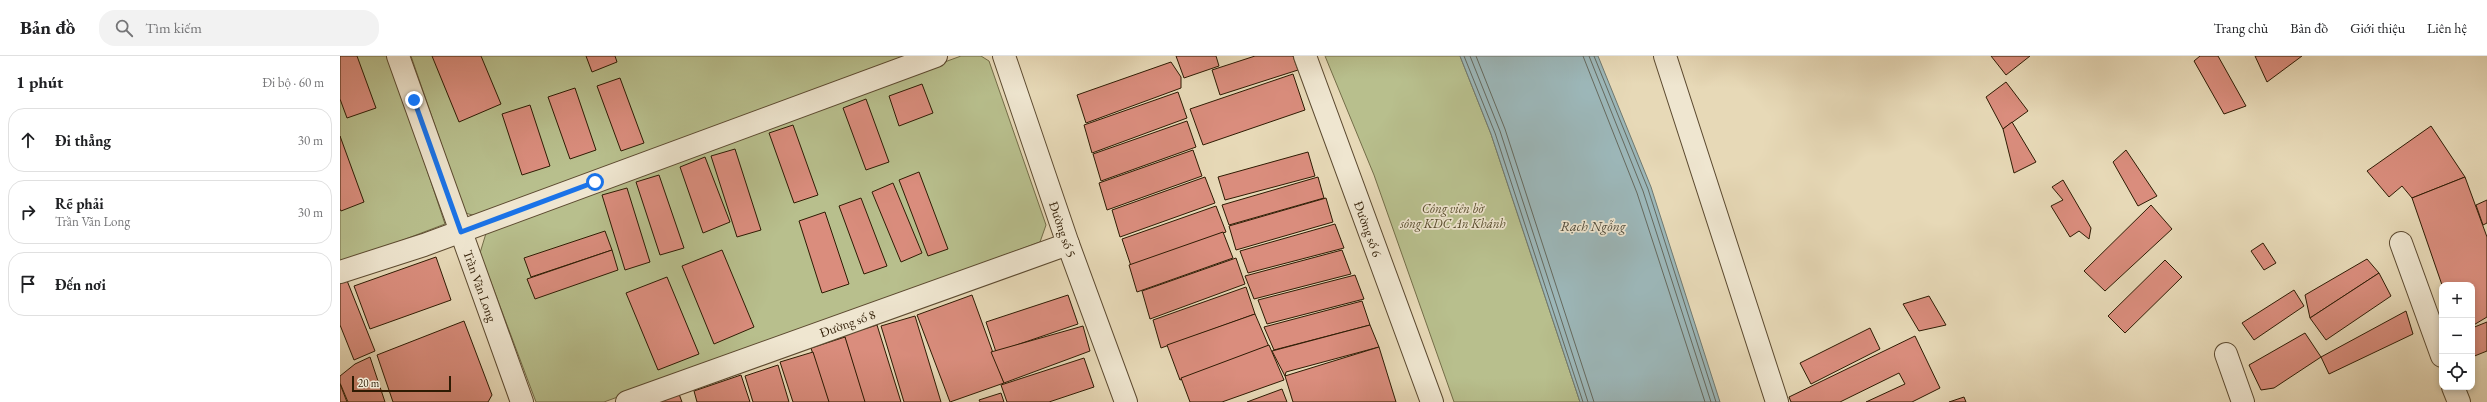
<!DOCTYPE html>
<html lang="vi">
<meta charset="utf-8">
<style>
:root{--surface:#fff;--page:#f2f2f2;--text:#202124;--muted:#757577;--line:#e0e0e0}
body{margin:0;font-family:"EB Garamond",serif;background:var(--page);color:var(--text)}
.controls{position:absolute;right:12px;bottom:12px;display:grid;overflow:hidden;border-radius:8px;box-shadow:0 2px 6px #0003}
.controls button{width:36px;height:36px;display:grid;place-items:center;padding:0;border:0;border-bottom:1px solid var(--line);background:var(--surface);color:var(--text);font:20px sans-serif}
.scale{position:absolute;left:12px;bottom:10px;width:99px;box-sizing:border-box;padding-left:4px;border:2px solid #2e1b03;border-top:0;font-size:11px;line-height:14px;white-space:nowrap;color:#2e1b03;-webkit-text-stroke:3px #efe6d0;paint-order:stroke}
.stop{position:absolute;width:12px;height:12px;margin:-9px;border:3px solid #1a73e8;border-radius:50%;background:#fff}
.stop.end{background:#1a73e8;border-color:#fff;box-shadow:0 1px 4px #0008}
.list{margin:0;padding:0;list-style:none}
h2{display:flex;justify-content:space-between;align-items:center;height:52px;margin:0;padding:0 16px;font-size:17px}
h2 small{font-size:13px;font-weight:400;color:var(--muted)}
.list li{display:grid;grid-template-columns:26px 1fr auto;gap:12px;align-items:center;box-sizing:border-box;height:64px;margin:0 8px 8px;padding:0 8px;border:1px solid var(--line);border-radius:16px}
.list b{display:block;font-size:15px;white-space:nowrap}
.list p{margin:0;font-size:13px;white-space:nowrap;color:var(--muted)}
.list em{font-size:13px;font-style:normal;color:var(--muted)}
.icon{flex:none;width:22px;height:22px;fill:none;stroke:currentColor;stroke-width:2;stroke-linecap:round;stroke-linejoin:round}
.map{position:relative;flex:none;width:2147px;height:346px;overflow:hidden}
header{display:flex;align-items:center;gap:24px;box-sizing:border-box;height:56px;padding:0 20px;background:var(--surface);border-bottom:1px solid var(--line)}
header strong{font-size:19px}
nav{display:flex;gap:22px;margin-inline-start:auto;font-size:14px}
.search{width:280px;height:36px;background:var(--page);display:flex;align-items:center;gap:10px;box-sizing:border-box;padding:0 14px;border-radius:16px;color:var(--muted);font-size:15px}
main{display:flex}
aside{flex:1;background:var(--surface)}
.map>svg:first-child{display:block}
.green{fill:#b8bf8d;stroke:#736d48}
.water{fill:#9cb7b9;stroke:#707970}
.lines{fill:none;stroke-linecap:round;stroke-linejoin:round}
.shore{stroke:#65695e;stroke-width:1}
.building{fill:#da8d7d;stroke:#2e1b03}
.minor-casing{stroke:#5c4a30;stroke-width:24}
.minor{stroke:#efe6d0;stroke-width:22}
.route{stroke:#1a73e8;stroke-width:5}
.labels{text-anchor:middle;stroke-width:3.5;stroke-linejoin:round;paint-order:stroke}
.park-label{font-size:13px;font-style:italic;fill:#574c2c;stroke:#efe6d0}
.street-label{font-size:13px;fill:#2e1b03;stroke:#efe6d0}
.water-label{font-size:14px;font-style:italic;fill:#4f4a3a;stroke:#efe6d0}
</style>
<header>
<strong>Bản đồ</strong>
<div class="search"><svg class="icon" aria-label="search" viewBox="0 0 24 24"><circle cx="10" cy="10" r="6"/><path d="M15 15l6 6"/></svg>Tìm kiếm</div>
<nav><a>Trang chủ</a><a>Bản đồ</a><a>Giới thiệu</a><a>Liên hệ</a></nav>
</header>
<main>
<aside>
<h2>1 phút<small>Đi bộ · 60 m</small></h2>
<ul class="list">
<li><svg class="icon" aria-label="ahead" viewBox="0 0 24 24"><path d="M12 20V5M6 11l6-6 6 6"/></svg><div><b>Đi thẳng</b></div><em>30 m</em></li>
<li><svg class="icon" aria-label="right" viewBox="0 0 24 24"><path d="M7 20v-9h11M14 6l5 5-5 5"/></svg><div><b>Rẽ phải</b><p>Trần Văn Long</p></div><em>30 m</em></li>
<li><svg class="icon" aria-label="arrive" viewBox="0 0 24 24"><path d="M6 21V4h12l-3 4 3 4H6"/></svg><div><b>Đến nơi</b></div></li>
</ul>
</aside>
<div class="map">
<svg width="2147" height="346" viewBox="0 0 2147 346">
<rect width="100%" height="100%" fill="#e7d9b7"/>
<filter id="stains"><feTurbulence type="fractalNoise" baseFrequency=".005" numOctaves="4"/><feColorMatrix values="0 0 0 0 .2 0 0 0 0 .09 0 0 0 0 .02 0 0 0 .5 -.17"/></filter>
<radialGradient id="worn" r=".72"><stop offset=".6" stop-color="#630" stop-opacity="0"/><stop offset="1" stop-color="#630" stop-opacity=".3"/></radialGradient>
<g class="green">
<path d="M0,0H49L105,168L0,208Z"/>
<path d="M71,0H573L144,162L125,157Z"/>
<path d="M621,0H641L649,5L706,169L700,186L264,346H196L140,197L147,174Z"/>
<path d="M985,0H1120L1151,78L1240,346H1114L1034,119Z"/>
</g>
<path class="water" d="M1120,0H1258L1311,131L1380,346H1240L1151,78Z"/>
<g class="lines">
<g class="shore">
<path d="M1124,0L1155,77L1243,346"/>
<path d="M1130,0L1160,75L1248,346"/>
<path d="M1136,0L1165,73L1254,346"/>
<path d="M1243,0L1297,137L1365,346"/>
<path d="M1249,0L1303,135L1371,346"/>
<path d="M1254,0L1308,133L1376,346"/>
</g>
</g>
<g class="building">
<path d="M0,0H17L36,52L7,62L0,43Z"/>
<path d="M92,0H141L161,48L119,66Z"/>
<path d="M246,0H275L277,6L252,16Z"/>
<path d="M836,0H876L879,10L844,22Z"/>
<path d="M915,0H953L958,14L880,39L872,14Z"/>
<path d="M1651,0H1690L1666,19Z"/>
<path d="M1860,0H1878L1906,50L1884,58L1854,5Z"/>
<path d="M1915,0H1962L1927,26Z"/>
<path d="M831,6L841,21V32L746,67L737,39Z"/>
<path d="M953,18L965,54L863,89L850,53Z"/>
<path d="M280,22L304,87L281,95L257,30Z"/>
<path d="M1666,26L1688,55L1663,73L1646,41Z"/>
<path d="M582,28L593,57L559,70L549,40Z"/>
<path d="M235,32L256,94L230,103L208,41Z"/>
<path d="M838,36L847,62L752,97L744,69Z"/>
<path d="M526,43L549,106L526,114L503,52Z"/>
<path d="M190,49L210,110L182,119L162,58Z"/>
<path d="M847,65L856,91L761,125L753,98Z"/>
<path d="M1672,66L1696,106L1674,117L1663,73Z"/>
<path d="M453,69L478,139L454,147L429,77Z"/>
<path d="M2091,70L2125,121L2072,142L2062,130L2049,141L2027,115Z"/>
<path d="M0,80L24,146L1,155L0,153Z"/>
<path d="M395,93L421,174L397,181L371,100Z"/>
<path d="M853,94L862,120L767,154L759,127Z"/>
<path d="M1786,94L1817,140L1798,150L1773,106Z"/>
<path d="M968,96L975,120L885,144L878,121Z"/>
<path d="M365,101L390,166L363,177L340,111Z"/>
<path d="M579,116L608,193L588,200L559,124Z"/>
<path d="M319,119L344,192L320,199L296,126Z"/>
<path d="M865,121L875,147L780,181L772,154Z"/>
<path d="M978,121L984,142L889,169L882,149Z"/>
<path d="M2125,121L2147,181V261L2132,270V229H2102L2072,142Z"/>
<path d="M1723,124L1751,172L1749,183L1739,175L1730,181L1711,150L1723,144L1712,131Z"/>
<path d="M553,127L582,197L561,206L532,136Z"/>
<path d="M287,132L310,206L285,214L262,139Z"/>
<path d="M521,142L547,210L524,218L499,150Z"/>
<path d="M986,142L993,166L896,194L889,170Z"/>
<path d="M2147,144V167L2143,169L2136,149Z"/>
<path d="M1811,149L1832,173L1765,235L1744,215Z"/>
<path d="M876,150L886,176L791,210L782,183Z"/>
<path d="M485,156L509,228L482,237L459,165Z"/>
<path d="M995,168L1004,192L908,217L900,195Z"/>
<path d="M265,175L272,194L191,221L184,202Z"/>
<path d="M883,176L893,202L797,236L789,209Z"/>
<path d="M1923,187L1936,207L1924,214L1911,195Z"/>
<path d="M272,194L278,214L195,243L187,223Z"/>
<path d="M382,194L414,271L374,288L342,210Z"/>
<path d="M1002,194L1011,218L914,243L905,220Z"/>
<path d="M96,201L111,244L30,273L14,230Z"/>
<path d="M896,202L905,228L810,263L802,235Z"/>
<path d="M2027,203L2039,217L1970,262L1965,239Z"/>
<path d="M1825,204L1842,221L1785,277L1768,260Z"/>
<path d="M4,217L35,295L14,304L0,269V218Z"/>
<path d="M2039,217L2051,240L1986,284L1970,262Z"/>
<path d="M1015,219L1024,243L927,268L918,244Z"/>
<path d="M327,221L359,298L318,314L286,237Z"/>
<path d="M906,231L915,258L821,292L813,264Z"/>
<path d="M1954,234L1964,250L1914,284L1902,267Z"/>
<path d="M632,239L664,327L610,346L577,259Z"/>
<path d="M728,239L738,268L656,296L646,266Z"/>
<path d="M1589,240L1606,269L1579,275L1563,248Z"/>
<path d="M1022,245L1030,269L934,294L924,271Z"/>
<path d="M2066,255L2073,278L1989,318L1981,301Z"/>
<path d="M915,258L930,293L840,324L827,289Z"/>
<path d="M575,260L601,346H564L541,270Z"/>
<path d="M124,265L152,339L148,346H53L37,299Z"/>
<path d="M2147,266V295L2132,301V272Z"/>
<path d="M537,269L561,346H524L504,279Z"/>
<path d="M1030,269L1039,291L946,316L945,320L932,295Z"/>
<path d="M743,270L750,295L664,327L651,296Z"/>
<path d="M1530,272L1540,293L1471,328L1460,307Z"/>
<path d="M1965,277L1981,301L1934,332L1921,334L1909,309Z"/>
<path d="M1575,280L1600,332L1572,346H1526L1565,328L1559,317L1500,346H1451L1449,341Z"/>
<path d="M505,281L525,346H488L471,292Z"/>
<path d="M929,289L944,324L882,346H850L841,322Z"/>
<path d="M1039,291L1056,346H953L945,320Z"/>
<path d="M473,296L489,346H453L440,306Z"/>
<path d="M30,301L45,346H8L0,327V320L15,308Z"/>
<path d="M744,302L754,331L709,346H667L661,329Z"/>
<path d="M438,309L449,346H413L405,320Z"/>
<path d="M401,319L410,346H357L354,335Z"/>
<path d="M0,328L7,346H0Z"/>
<path d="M942,333L947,346H907Z"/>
<path d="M661,337L664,346H640L639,344Z"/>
<path d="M339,338L342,346H317Z"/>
<path d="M1624,341L1626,346H1609Z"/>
</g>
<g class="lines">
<defs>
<g id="minor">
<path id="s1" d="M58,0L182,346"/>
<path id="s2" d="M664,0L728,188L786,346"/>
<path id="s3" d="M965,0L1092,346"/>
<path d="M1325,0L1437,346"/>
<path d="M2061,187L2102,300"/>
<path d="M0,216L84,189L596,0"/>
<path d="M1886,298L1903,346"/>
<path d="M2113,331L2119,346"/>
<path id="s4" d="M287,346L728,188"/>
</g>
</defs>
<use href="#minor" class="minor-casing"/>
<use href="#minor" class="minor"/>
</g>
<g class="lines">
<path class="route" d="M74,44L121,176L255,126"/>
</g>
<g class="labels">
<g class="park-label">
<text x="1113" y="157">Công viên bờ<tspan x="1113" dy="15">sông KDC An Khánh</tspan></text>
</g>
<g class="street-label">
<text dy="5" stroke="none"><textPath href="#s2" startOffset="183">Đường số 5</textPath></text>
<text dy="5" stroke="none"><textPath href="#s3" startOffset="184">Đường số 6</textPath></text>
<text dy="5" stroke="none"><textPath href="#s1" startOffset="244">Trần Văn Long</textPath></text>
<text dy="5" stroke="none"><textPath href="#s4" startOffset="234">Đường số 8</textPath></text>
</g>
<g class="water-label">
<text x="1253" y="175">Rạch Ngỗng</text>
</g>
</g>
<rect width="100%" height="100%" filter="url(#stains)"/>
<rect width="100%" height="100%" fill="url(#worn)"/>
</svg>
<div class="controls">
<button>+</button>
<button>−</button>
<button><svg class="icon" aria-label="locate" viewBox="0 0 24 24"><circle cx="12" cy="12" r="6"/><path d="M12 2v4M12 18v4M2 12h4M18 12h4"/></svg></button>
</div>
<div class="scale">20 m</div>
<div class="stop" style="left:255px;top:126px"></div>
<div class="stop end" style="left:74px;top:44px"></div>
</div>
</main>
